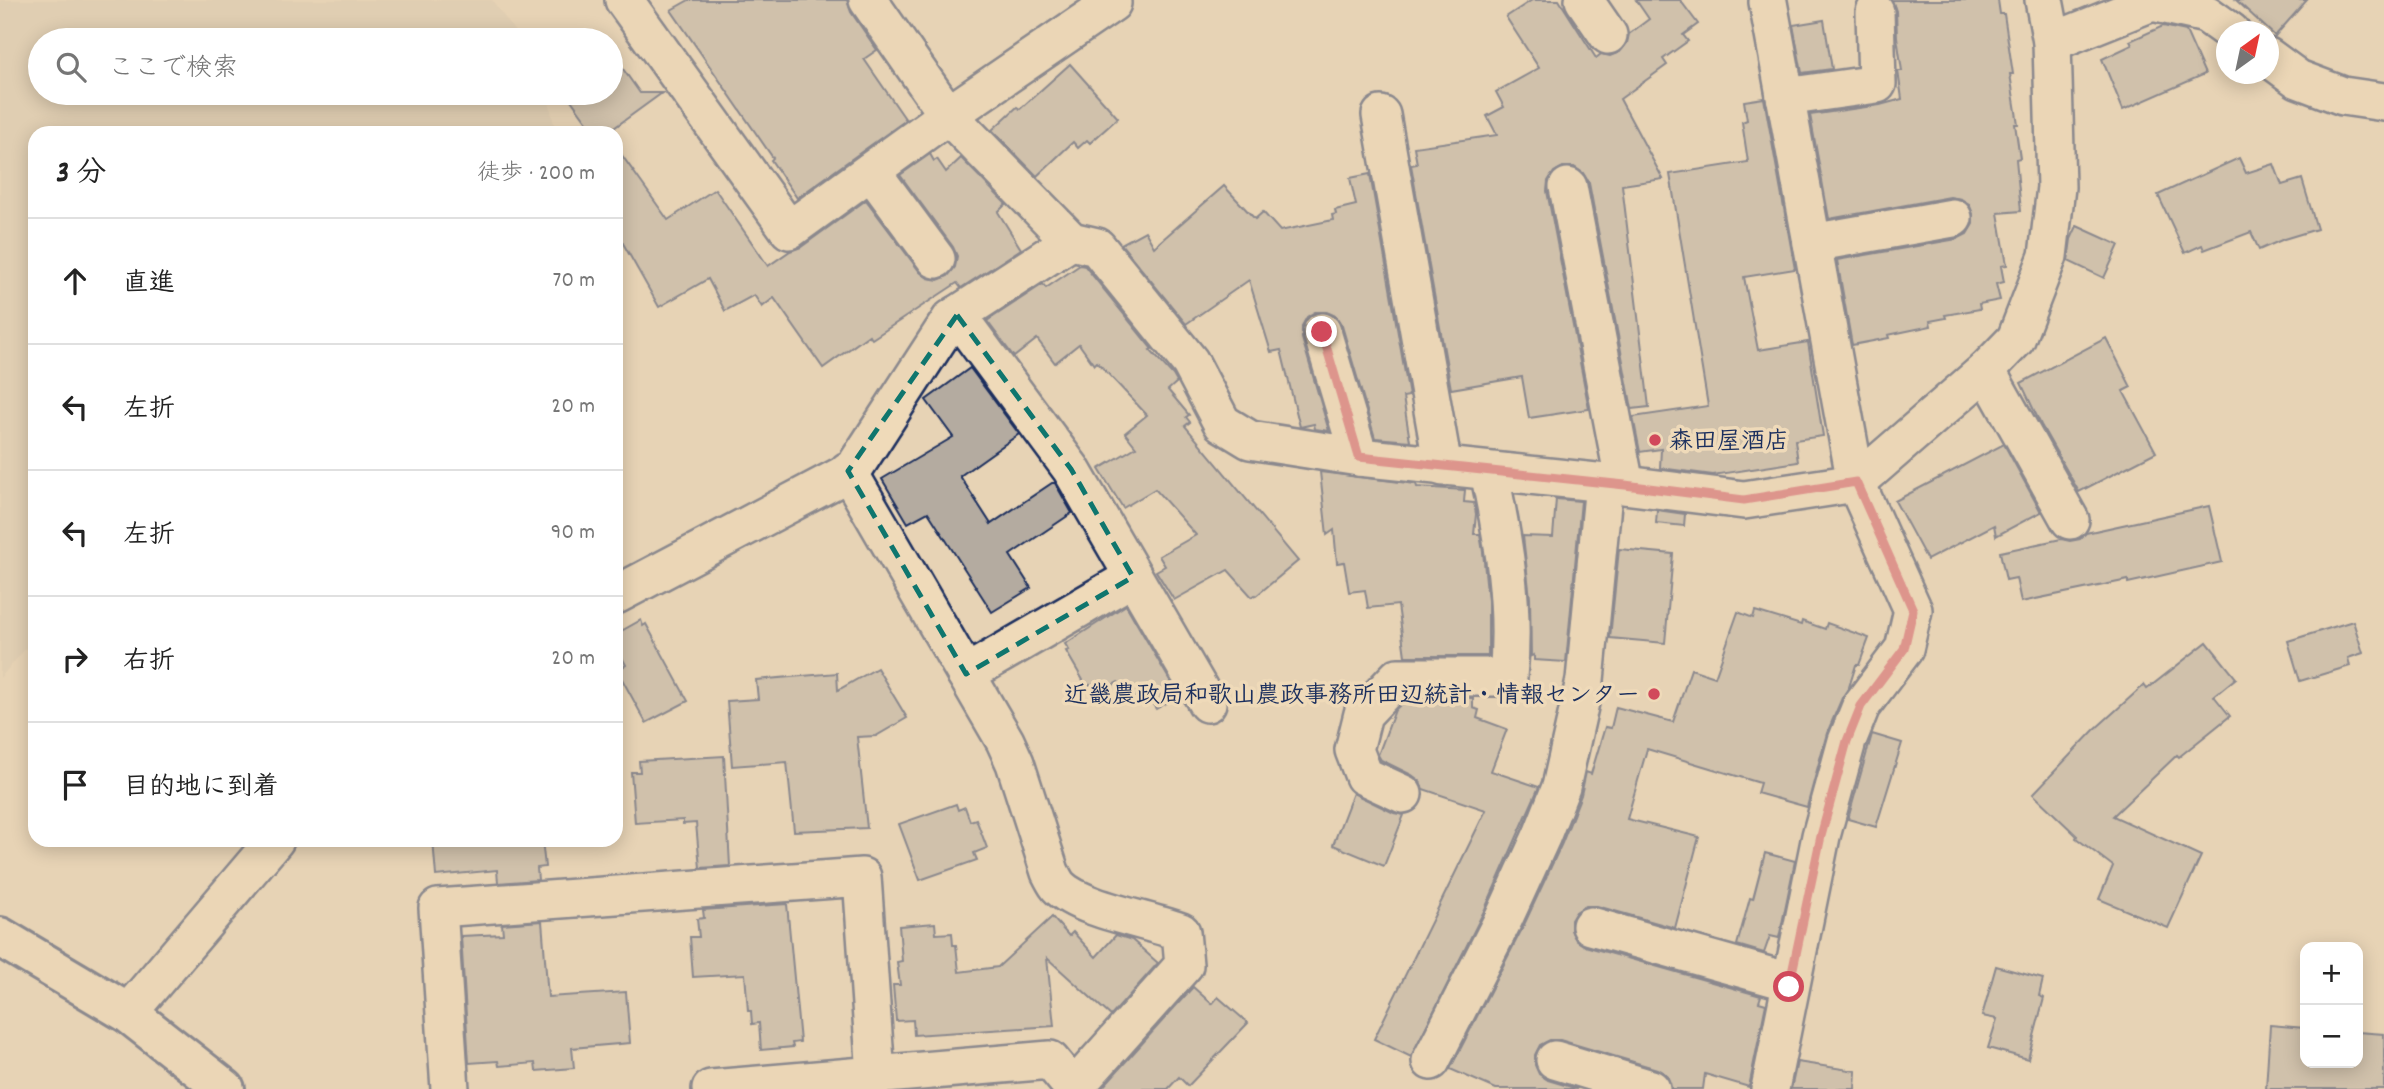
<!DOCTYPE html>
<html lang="ja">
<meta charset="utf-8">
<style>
:root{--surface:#fff;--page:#f2f2f2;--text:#222;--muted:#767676;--line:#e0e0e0}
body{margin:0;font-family:Dekko,"Klee One",sans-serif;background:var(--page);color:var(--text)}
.controls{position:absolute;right:21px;bottom:21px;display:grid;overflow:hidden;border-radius:14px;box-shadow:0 4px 18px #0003}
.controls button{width:63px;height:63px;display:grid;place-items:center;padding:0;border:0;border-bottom:2px solid var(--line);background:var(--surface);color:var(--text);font:35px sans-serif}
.compass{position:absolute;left:2216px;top:21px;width:63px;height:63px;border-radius:50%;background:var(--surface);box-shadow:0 4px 18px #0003;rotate:33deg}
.stop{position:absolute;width:21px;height:21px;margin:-16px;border:5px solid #d1495b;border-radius:50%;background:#fff}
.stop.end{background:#d1495b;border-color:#fff;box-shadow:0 2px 7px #0008}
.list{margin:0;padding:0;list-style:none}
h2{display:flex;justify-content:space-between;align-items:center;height:91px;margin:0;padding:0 28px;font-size:30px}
h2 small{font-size:23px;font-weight:400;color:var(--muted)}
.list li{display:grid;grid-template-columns:46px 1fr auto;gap:21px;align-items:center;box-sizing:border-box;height:126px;padding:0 28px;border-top:2px solid var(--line)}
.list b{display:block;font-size:26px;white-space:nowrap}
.list em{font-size:23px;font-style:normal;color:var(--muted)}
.icon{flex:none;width:38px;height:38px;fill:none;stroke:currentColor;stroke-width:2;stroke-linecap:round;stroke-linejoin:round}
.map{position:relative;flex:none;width:2384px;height:1089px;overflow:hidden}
.search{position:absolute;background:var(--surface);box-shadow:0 4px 18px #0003;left:28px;top:28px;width:595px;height:77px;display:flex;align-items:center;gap:18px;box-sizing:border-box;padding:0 24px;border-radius:38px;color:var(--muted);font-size:26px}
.panel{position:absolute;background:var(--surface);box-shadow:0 4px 18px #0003;left:28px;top:126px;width:595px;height:721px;border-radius:21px}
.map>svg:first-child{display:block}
.built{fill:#d8c7af}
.building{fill:#b4aba0;stroke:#1b2f5e;stroke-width:2}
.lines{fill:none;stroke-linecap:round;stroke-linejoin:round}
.street-casing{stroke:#1b2f5e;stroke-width:42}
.secondary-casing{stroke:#1b2f5e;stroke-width:44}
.street{stroke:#efdab9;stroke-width:37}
.secondary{stroke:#efdab9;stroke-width:38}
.route{stroke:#d1495b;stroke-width:9}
.marked{fill:none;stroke:#0f766e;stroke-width:5;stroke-dasharray:14 9;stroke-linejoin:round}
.poi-dot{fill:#d1495b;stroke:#efdab9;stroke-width:2.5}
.labels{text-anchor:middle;stroke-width:7;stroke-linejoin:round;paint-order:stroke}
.poi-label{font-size:24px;font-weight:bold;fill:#1b2f5e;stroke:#efdab9;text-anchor:start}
</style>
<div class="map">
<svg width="2384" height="1089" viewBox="0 0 2384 1089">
<rect width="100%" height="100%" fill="#e7d3b5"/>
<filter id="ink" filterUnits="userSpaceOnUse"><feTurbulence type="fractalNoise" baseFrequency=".0143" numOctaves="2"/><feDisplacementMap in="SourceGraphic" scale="14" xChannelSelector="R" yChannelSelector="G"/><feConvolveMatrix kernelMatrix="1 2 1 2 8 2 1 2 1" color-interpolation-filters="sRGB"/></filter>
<g filter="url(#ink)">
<path class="built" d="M0,0H492L521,40H40V93H547L556,133H35V638L0,678Z"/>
<g class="building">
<path d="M689,0H847L851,12L877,50L864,59L906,120L797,198L771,160L773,158L671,10Z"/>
<path d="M1532,0H1559L1596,58L1601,54L1610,56L1620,52L1627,43L1629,34L1649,19L1636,0H1680L1698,24L1683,35L1688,41L1663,59L1667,65L1620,99L1663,179L1622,185L1649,407L1632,409L1589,183L1583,173L1574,167H1563L1554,172L1548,181L1547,191L1589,409L1529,418L1522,377L1451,389L1411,165L1417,164L1414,147L1497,135L1487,116L1504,107L1496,92L1539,68L1506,17Z"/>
<path d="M1892,0H1998L2000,14H2004L2013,74H2010L2018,124H2015L2020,158L2016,159L2021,211L1998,213L2007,265L2001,266L2004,282L1996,284L2000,300L1979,304L1980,309L1945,315L1946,318L1930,321L1931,326L1888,335L1889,338L1852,345L1837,260L1957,239L1967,234L1973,224V214L1969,204L1961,199L1950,197L1829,219L1810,115L1880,105L1902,99L1898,71H1902L1897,37L1896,11Z"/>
<path d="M2236,0H2307L2275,36Z"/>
<path d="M1824,20L1832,69L1802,73L1793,25Z"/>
<path d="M2163,26L2186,31L2205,74L2123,110L2102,59L2132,45L2130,41Z"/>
<path d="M611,52L640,93H662L607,133H595L566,93H611Z"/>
<path d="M1070,64L1118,118L1090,143L1087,140L1078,148L1073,142L1037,176L992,130L1017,107L1020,109Z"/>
<path d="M1764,98L1795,269L1744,277L1758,350L1808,342L1823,436L1795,440L1798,462L1713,475L1660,468L1661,449L1640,452L1633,417L1708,406L1670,174L1748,162L1742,122L1747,120L1744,101Z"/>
<path d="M616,147L668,220L715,189L768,266L790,251L801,247L866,200L920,272L928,278L938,280L948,276L955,267L957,256L953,247L900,175L930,154L934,161L937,159L946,172L961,158L1006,204L998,212L1021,249L961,288L957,283L872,339L869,335L823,368L774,298L762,307L754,295L725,311L708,279L659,307L616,231Z"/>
<path d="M2239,158L2246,173L2274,164L2282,185L2302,179L2317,229L2284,239L2259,250L2251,232L2204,250L2202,245L2185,253L2158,195Z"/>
<path d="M1370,174L1409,396L1403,397L1410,441L1375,438L1342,326L1336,316L1326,312H1315L1307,317L1302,326V338L1329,431L1315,429L1314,424L1300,427L1281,350L1271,352L1249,280L1186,324L1121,244L1145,231L1154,247L1224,186L1255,219L1263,212L1280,231L1333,220L1332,215L1336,214L1335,210L1356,205L1350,178Z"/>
<path d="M2077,226L2119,245L2104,278L2068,261L2071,239Z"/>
<path d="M1080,265L1085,266L1152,349L1150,350L1173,375L1177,382L1168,390L1189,415L1186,417L1190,422L1185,426L1298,561L1256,596L1255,595L1252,597L1228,570L1174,600L1156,571L1165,566L1159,556L1196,535L1155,489L1123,508L1099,469L1136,447L1125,433L1147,415L1097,362L1094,365L1079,344L1055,363L1037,339L1014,357L987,321L1043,284L1046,288Z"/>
<path d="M2106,338L2131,387L2123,391L2156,452L2079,492L2041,425L2021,383Z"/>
<path d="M970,368L1019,434L960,476L991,524L1052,483H1055L1072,513L1010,555L1031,588L992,612L928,512L908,523L882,479L953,437L926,400Z"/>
<path d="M2004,444L2041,512L1996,536L1994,525L1927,560L1895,501Z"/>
<path d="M1320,472L1416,484L1417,487L1465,490L1464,502L1474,503L1476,514L1474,534H1480L1483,552L1488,601V656H1405L1398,605L1368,608L1365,590L1349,592L1344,562L1337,563L1334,530L1327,535Z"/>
<path d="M1556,499L1581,501L1566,662L1534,660V655L1531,656L1530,598L1523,536L1553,537Z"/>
<path d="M2209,506L2222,562L2128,583V580L2021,602L2016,578L2006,580L2000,552L2061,539L2070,541L2080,539L2086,533Z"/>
<path d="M1657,510L1685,514L1684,526L1656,523Z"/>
<path d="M1619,549L1673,554L1665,643L1610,638Z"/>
<path d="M1126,605L1179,696L1156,709L1150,700L1144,703L1139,696L1128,701L1118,682L1107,688L1105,685L1094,691L1090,685L1087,687L1066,651L1069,650L1065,644Z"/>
<path d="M1755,611L1801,625L1802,621L1825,629L1827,623L1869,638L1859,665H1856L1849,687L1842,698L1827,733L1807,807L1757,793L1760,783L1647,749L1627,819L1699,837L1675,928L1597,906H1586L1576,912L1571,920V930L1576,940L1585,946L1761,996L1759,1002L1766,1004L1749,1087L1705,1074L1703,1089H1671L1667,1075L1657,1069L1560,1040H1550L1540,1045L1535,1055V1065L1539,1074L1548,1080L1578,1089H1496L1450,1069L1523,927L1562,843L1581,795L1586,772L1591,774L1605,727L1611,728L1616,707L1673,722L1691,669L1715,677L1738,612L1753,618Z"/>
<path d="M641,620L643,626L646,624L688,701L646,723L617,670L626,665L616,646V634Z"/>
<path d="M2353,621L2363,653L2348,658L2350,666L2300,681L2288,641Z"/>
<path d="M2207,642L2236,678L2214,696L2230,716L2179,757L2177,755L2113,816L2201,856L2168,928L2099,899L2113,866L2076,838L2077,836L2033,794L2094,730L2144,685L2147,689Z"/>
<path d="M877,668L907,718L876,736L857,737L867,828L794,831L787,762L732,766L727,701L758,699L756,680L837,673L838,690Z"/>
<path d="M1407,698H1473V708L1479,710L1477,718L1507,729L1491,771L1539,787L1485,909L1411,1057L1374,1039L1486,810L1423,789L1420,781L1412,775L1381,760L1378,755L1395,710Z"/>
<path d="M1872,734L1902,743L1876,827L1848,819Z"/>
<path d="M724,756L730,866L700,868L696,823L683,824V820L635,823L631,772H640L639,761Z"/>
<path d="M1353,793L1394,813L1404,815L1384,866L1333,845Z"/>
<path d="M956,804L958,810L965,807L970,821L976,819L987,848L974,853L977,860L920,880L899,824Z"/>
<path d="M433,840H542L545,867L537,868L538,880L498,883L497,870L436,876Z"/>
<path d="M1765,853L1795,861L1779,938L1770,936L1764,953L1737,945L1750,898L1753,899Z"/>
<path d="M787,904L800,1042L792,1043L793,1047L761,1050L759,1023L752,1024L751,1011H748L745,974L693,977L690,937H699L697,919L704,918L703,910Z"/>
<path d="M1052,917L1069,936L1073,932L1096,957L1116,935L1132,940L1158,963L1111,1016L1047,958L1054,1026L914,1035L913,1020L896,1021L893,985H900L897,962L902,961L899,926L935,923L936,934L952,933L953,945H956L959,972L998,967Z"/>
<path d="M542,921L548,997L626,992L630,1043L572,1048L574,1068L536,1071L535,1063L499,1066L498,1061L469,1063L461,936L503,934L502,924Z"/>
<path d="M1996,966L2043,979L2039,996L2044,998L2028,1059L1988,1048L1997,1019L1982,1016Z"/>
<path d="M1193,987L1212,1004L1218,997L1248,1023L1188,1086L1179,1077L1168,1089H1101Z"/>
<path d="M2270,1025L2305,1028V1063H2358V1032L2384,1034V1089H2266Z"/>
<path d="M1797,1062L1856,1071L1855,1089H1791Z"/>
</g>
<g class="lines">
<defs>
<g id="street">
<path d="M624,0L789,230L948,115L1112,3L1110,0"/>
<path d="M868,0L948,115L1071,241L1097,247L1190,362L1222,423L1250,440L1359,457L1625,485L1744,500L1856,483L1986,370L2016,339L2048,256L2056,187L2052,42L2044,0"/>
<path d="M1584,0L1608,35"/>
<path d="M1768,2L1856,483L1913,610L1904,649L1861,706L1847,741L1821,836L1770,1089"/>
<path d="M2052,42L2152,2L2206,14L2231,32"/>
<path d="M2268,57L2298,79L2343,96L2384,102"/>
<path d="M1785,97L1877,84L1875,12"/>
<path d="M1381,115L1443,467"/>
<path d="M871,171L936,259"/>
<path d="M1568,187L1625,485"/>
<path d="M1812,243L1953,218"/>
<path d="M957,315L1071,469L1207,703"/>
<path d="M1322,332L1359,457"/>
<path d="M1986,370L2070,520"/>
<path d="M848,471L1005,741L1015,763L1050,872C1052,876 1055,882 1058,886C1079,909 1149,920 1181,932L1184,965L1074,1088"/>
<path d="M616,595L853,470L951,319L1071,241"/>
<path d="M966,674L1133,577"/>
<path d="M1403,794L1364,776L1354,750L1363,714L1398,677H1508C1515,606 1504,541 1489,472"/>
<path d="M1591,926L1790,982"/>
<path d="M128,1013L275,840"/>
<path d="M1555,1060L1651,1089"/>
<path d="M1431,1061L1504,918L1542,835L1561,787L1585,680L1604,483"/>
<path d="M450,1089L438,908L862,877L876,1075"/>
<path d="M711,1089L1050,1060L1074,1089"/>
</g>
<path id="secondary" d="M0,937L128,1013L225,1089"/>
</defs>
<use href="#street" class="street-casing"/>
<use href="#secondary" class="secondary-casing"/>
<use href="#street" class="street"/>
<use href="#secondary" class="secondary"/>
</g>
</g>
<g class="lines" filter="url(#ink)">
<path class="route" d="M1322,332L1359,457L1625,485L1744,500L1856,482L1913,610L1904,649L1861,706L1847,741L1821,836L1789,987"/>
</g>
<path d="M0 0H2384V1089H0ZM957,315L1071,469L1133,577L966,674L848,471Z" fill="#e7d3b5" fill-opacity=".55" fill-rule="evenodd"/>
<path class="marked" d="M957,315L1071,469L1133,577L966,674L848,471Z"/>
<g class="poi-dot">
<circle cx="1655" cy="440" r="7"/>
<circle cx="1654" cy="694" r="7"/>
</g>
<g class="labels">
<g class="poi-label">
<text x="1669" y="448">森田屋酒店</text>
<text x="1640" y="702" text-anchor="end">近畿農政局和歌山農政事務所田辺統計・情報センター</text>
</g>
</g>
</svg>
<div class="controls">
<button>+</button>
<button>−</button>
</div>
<svg class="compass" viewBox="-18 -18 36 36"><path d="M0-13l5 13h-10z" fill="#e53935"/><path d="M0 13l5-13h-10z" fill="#767676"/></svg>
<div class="stop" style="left:1789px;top:987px"></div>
<div class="stop end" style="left:1322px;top:332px"></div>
<div class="search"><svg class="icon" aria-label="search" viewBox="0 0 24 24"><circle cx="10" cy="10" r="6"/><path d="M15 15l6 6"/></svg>ここで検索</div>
<section class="panel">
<h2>3 分<small>徒歩 · 200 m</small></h2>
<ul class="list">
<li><svg class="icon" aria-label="ahead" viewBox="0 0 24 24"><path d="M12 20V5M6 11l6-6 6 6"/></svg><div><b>直進</b></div><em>70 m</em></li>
<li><svg class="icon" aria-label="left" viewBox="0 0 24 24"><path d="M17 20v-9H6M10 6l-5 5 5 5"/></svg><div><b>左折</b></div><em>20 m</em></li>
<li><svg class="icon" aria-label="left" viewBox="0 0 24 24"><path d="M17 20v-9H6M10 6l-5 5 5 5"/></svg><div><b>左折</b></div><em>90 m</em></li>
<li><svg class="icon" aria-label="right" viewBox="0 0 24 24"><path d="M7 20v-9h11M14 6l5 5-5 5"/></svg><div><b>右折</b></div><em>20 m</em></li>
<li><svg class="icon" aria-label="arrive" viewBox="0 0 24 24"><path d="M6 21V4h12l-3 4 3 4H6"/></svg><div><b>目的地に到着</b></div></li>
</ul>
</section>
</div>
